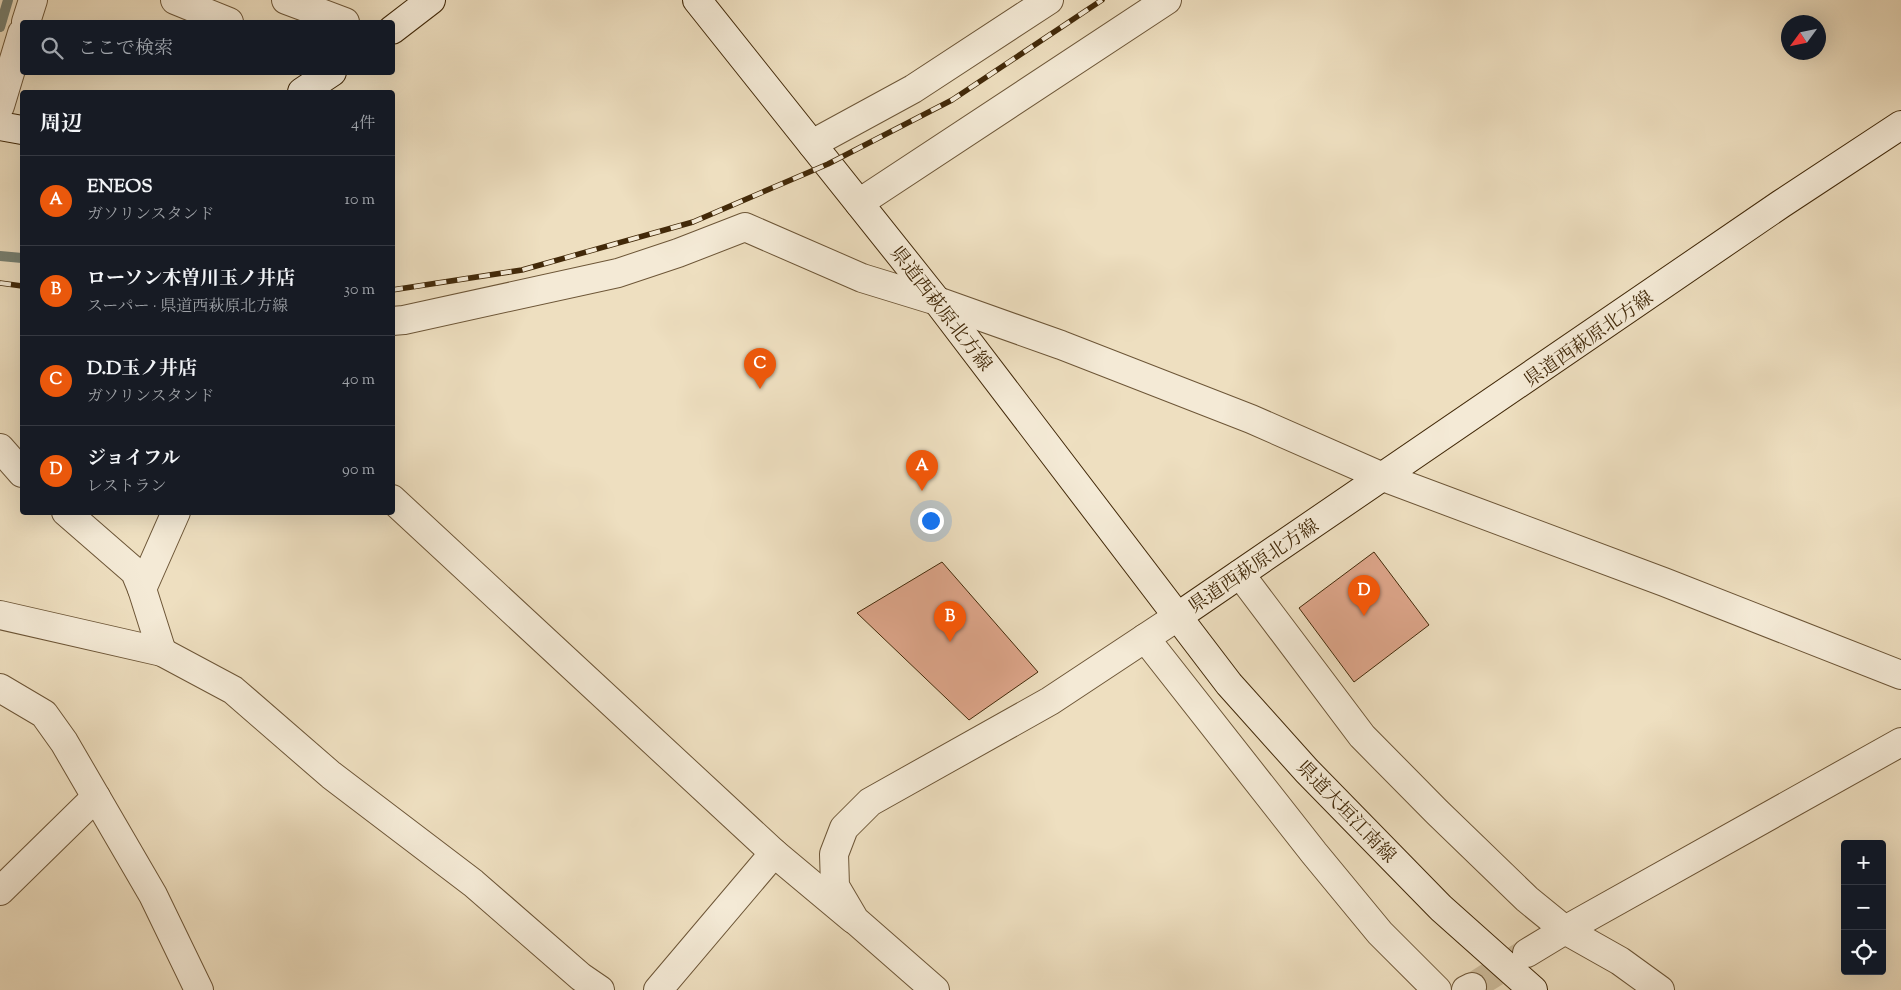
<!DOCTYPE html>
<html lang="ja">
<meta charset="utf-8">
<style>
:root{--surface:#171b24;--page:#242831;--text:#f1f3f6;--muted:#9ea1a6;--line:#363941;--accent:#ea580c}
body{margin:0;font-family:"Sorts Mill Goudy","Noto Serif JP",serif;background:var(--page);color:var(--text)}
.controls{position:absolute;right:15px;bottom:15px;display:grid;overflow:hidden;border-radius:5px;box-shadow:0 5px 20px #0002}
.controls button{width:45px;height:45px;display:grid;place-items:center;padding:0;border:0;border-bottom:1px solid var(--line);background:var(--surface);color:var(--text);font:25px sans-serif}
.compass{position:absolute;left:1781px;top:15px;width:45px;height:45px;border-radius:50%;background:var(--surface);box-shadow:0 5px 20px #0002;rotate:237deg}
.you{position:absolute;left:930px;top:520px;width:18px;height:18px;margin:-12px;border:4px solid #fff;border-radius:50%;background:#1a73e8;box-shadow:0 0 0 8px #1a73e833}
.badge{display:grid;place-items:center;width:32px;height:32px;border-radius:50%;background:var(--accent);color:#fff;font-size:16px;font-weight:700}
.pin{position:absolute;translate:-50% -41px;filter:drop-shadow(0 1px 2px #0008)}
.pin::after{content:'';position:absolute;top:26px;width:18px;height:15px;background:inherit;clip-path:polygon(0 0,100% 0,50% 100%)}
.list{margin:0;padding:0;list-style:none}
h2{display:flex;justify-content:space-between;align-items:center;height:65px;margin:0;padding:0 20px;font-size:21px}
h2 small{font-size:16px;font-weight:400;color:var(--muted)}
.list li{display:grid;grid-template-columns:32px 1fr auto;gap:15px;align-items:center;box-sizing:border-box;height:90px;padding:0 20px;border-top:1px solid var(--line)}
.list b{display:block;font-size:19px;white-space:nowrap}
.list p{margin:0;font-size:16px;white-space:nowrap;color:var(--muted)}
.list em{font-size:16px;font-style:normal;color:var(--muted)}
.icon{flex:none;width:28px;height:28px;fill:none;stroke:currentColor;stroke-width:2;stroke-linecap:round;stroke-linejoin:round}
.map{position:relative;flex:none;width:1901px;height:990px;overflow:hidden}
.search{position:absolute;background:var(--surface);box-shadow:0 5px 20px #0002;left:20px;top:20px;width:375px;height:55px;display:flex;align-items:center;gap:12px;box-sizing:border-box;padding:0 18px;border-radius:5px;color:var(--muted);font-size:19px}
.panel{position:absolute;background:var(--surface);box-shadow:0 5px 20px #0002;left:20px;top:90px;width:375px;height:425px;border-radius:5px}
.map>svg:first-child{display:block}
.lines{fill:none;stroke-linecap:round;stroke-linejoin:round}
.stream{stroke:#778173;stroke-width:10}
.building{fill:#dea68b;stroke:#422909}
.minor-tunnel{stroke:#ccbb9b;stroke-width:28;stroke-dasharray:28 14;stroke-linecap:butt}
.minor-casing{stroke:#6d5637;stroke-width:30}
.tertiary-casing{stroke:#6d5637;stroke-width:30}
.secondary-casing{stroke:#422909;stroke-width:30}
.minor{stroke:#f4ead6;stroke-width:28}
.tertiary{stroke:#f4ead6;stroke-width:28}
.secondary{stroke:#f4ead6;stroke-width:28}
.rail-casing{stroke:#422909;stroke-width:5.5}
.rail{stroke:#f4ead6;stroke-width:4;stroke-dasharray:11;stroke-linecap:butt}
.labels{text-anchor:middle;stroke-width:5;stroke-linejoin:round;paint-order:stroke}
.street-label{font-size:19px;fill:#422909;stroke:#f4ead6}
</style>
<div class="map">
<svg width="1901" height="990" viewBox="0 0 1901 990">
<rect width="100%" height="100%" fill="#eedfc0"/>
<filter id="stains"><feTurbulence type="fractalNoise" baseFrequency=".004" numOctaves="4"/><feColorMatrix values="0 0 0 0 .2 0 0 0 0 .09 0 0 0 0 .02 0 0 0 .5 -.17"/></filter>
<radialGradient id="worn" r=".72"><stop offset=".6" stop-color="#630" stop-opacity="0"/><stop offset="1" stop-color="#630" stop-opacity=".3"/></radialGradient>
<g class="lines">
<g class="stream">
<path d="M0,27L8,0"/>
<path d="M0,256L22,258"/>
</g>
</g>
<g class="building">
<path d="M1374,552L1429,625L1354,682L1299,608Z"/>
<path d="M942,562L1038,672L969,720L857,613Z"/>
</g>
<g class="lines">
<path class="minor-tunnel" d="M1472,987L1526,953"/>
<defs>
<g id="minor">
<path d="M175,0L229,22"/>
<path d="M286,0L345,22"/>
<path d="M26,22L33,0"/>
<path d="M0,106L22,33"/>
<path d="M812,144L913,89L1049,0"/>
<path d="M859,203L1167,0"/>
<path d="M392,321L404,320L618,273L678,253L745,227L862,278L937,301L1061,345L1251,419L1383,477L1664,582L1901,675"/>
<path d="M0,448L22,473"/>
<path d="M392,499L774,853L853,919"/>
<path d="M66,512L135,572L142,589"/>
<path d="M1240,574L1362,736L1437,812L1527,899L1565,930L1620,961L1660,990"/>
<path d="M0,615L162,652L233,690L331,775L473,883L581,977L600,990"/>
<path d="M1145,638L1314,853L1380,933L1437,990"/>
<path d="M162,652L142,589L176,512"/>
<path d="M0,891L96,797"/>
<path d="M1527,953L1565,930L1901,742"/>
<path d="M658,990L774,853"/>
<path d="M1466,990L1472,987"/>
</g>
<g id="tertiary">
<path d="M0,688L44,714L64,742L153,895L199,990"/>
<path d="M935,990L855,920L835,886L834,854L844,828L870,802L1050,701L1177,617"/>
</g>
<g id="secondary">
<path d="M697,0L937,301L1229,684L1307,771L1441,908L1533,990"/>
<path d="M392,30L431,0"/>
<path d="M302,92L332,72"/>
<path d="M0,126L22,130"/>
<path d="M1177,617L1781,204L1901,125"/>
</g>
</defs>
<use href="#minor" class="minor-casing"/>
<use href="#tertiary" class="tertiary-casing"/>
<use href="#secondary" class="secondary-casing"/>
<use href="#minor" class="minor"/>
<use href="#tertiary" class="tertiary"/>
<use href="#secondary" class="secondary"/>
<defs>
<g id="rail">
<path d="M0,283L22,286"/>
<path d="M392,290L522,270L693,222L828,164L952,100L1102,0"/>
</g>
</defs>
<use href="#rail" class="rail-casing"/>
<use href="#rail" class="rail"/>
</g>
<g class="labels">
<g class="street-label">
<text transform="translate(942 308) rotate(52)" y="7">県道西萩原北方線</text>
<text transform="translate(1588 338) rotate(-35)" y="7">県道西萩原北方線</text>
<text transform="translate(1253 565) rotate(-34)" y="7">県道西萩原北方線</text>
<text transform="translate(1347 811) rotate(46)" y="7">県道大垣江南線</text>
</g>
</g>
<rect width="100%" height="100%" filter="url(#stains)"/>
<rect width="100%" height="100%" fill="url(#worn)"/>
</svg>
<div class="controls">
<button>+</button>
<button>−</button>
<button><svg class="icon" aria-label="locate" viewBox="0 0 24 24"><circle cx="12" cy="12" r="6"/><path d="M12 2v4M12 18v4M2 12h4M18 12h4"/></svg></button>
</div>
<svg class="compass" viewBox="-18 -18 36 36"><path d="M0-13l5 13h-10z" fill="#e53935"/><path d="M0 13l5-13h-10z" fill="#9ea1a6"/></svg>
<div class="you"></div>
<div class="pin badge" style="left:922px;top:491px">A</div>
<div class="pin badge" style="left:950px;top:642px">B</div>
<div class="pin badge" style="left:760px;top:389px">C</div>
<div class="pin badge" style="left:1364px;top:616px">D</div>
<div class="search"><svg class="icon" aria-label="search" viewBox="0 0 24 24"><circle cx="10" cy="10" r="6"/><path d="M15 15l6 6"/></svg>ここで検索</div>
<section class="panel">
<h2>周辺<small>4件</small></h2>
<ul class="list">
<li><span class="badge">A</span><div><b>ENEOS</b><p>ガソリンスタンド</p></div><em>10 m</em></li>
<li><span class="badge">B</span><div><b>ローソン木曽川玉ノ井店</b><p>スーパー · 県道西萩原北方線</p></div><em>30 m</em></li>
<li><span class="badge">C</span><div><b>D.D玉ノ井店</b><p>ガソリンスタンド</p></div><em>40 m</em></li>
<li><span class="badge">D</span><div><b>ジョイフル</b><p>レストラン</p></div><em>90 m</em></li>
</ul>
</section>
</div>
